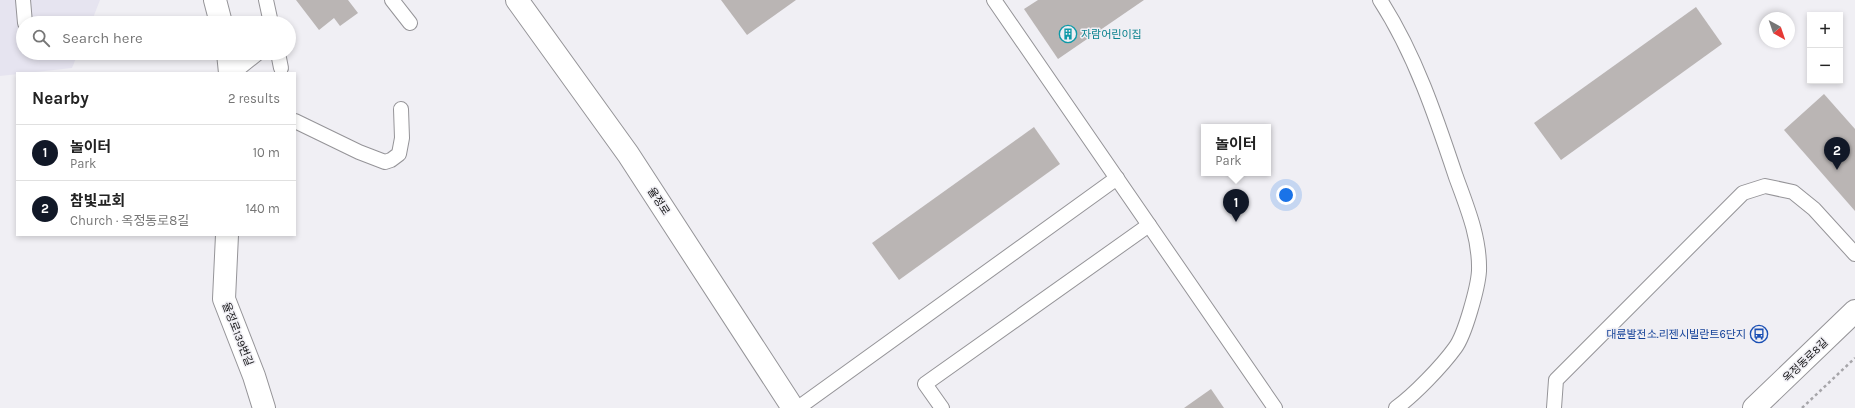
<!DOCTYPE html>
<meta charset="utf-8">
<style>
:root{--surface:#fff;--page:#f6f6f6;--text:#222;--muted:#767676;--line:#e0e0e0;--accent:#111827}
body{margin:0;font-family:Karla,"Noto Sans KR",sans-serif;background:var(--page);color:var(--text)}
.controls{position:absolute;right:12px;top:12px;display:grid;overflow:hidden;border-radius:0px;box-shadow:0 2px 6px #0003}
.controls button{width:36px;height:36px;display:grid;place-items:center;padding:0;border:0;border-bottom:1px solid var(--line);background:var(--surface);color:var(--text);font:20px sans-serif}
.compass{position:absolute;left:1759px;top:12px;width:36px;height:36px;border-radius:50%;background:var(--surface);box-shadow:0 2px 6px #0003;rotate:140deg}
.you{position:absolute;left:1286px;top:195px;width:14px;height:14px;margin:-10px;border:3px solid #fff;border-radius:50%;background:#1a73e8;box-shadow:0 0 0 6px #1a73e833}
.badge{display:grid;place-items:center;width:26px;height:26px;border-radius:50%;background:var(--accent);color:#fff;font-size:13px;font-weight:700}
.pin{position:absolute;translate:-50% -33px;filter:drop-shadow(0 1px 2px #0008)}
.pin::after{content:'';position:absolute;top:21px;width:14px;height:12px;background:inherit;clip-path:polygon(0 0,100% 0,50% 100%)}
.popup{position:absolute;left:1201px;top:124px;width:70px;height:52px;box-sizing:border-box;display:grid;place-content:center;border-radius:0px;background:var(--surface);filter:drop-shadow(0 1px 3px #0005);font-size:13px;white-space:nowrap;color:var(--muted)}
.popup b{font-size:15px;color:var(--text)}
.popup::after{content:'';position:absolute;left:50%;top:100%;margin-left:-8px;border:8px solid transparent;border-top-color:var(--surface)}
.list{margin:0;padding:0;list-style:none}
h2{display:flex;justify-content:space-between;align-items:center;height:52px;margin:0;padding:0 16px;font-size:17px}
h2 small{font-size:13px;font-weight:400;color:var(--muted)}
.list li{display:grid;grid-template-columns:26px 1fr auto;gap:12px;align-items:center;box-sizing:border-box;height:56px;padding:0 16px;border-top:1px solid var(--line)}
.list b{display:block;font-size:15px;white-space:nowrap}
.list p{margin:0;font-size:13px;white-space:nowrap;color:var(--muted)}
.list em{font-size:13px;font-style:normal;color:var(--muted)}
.icon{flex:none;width:22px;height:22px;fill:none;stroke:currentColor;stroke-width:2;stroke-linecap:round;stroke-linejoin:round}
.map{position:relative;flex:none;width:1855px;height:408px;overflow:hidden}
.search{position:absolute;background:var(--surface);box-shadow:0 2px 6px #0003;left:16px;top:16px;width:280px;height:44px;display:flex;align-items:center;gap:10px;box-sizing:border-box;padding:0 14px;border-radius:22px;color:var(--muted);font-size:15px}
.panel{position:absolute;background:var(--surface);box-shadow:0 2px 6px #0003;left:16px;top:72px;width:280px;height:164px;border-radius:0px}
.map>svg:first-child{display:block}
.built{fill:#e6e4f0}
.building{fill:#bab5b4}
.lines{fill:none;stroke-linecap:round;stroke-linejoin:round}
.lane-casing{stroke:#959498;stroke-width:16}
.street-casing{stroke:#959498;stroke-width:24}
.secondary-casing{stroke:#959498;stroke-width:24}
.path{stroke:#a6a5a9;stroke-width:2.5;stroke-dasharray:3 3;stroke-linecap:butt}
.lane{stroke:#fff;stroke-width:14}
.street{stroke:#fff;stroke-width:22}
.secondary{stroke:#fff;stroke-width:22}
.labels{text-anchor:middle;stroke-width:3;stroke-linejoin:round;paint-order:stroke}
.culture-label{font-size:11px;fill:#0d838f;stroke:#f0eff4;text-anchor:start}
.street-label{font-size:11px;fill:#141416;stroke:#f0eff4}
.transit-label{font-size:11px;fill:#164399;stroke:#f0eff4;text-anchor:end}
</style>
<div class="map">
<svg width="1855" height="408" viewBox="0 0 1855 408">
<rect width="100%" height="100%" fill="#f0eff4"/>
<path class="built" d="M0,0H100L91,23H23V53H78L72,68L0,76Z"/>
<g class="building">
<path d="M296,0H348L358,13L340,26L334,18L319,30Z"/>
<path d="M721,0H796L747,35Z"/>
<path d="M1038,0H1144L1058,59L1024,9Z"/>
<path d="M1696,7L1722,44L1561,160L1534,123Z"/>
<path d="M1824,94L1855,129V211L1784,130Z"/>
<path d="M1034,127L1060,164L899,280L872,243Z"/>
<path d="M1211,389L1224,408H1184Z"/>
</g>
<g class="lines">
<defs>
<g id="lane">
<path d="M23,0L25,23"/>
<path d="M266,0L271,23"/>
<path d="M392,0L410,23"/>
<path d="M994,0L1275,408"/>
<path d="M1380,0C1415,54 1436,117 1456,177C1467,207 1480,238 1479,271C1478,287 1465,335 1455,348C1442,366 1414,395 1396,408"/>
<path d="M278,53L281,68"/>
<path d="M233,73L258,53"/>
<path d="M295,121L359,152L385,162L391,160L399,154L402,138L401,109"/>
<path d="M798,408L1117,178"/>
<path d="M942,408L925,384L1149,225"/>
<path d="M1554,408L1556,380L1743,193L1765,186L1793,192L1814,209L1855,254"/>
</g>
<g id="street">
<path d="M215,0L221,23"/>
<path d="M228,53L230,73"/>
<path d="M227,235L224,299L254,376L264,408"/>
<path d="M1754,408L1855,311"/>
</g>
<path id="secondary" d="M517,0L628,154L793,408"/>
</defs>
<use href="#lane" class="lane-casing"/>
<use href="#street" class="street-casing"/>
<use href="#secondary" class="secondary-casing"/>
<path class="path" d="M1802,408L1855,358"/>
<use href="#lane" class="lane"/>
<use href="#street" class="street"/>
<use href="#secondary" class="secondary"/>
</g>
<defs>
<symbol id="building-ring" viewBox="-11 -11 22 22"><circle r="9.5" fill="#f0eff4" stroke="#0f9aa8" stroke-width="1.5"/><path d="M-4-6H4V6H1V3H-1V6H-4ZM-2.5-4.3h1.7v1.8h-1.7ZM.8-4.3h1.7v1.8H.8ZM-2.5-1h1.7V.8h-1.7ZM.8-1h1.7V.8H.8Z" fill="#0f9aa8"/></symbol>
<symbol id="bus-ring" viewBox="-11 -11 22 22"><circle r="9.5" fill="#f0eff4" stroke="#1a4fb4" stroke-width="1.5"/><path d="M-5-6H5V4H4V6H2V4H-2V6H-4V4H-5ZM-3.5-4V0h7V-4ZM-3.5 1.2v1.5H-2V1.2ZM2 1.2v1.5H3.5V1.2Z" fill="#1a4fb4"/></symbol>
</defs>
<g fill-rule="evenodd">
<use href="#building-ring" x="1058" y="24" width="20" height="20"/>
<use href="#bus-ring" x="1749" y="324" width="20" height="20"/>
</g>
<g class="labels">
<g class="culture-label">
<text x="1081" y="38">자람어린이집</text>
</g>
<g class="street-label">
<text transform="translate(659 201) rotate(57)" y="4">율정로</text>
<text transform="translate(238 334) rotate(69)" y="4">율정로139번길</text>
<text transform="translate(1805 360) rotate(-44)" y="4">옥정동로8길</text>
</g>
<g class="transit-label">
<text x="1746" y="338">대륜발전소.리젠시빌란트6단지</text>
</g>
</g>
</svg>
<div class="controls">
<button>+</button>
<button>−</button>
</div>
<svg class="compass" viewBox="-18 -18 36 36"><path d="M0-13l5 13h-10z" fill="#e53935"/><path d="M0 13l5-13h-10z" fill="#767676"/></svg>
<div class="you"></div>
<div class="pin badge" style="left:1236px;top:222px">1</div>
<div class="popup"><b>놀이터</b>Park</div>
<div class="pin badge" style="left:1837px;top:170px">2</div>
<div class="search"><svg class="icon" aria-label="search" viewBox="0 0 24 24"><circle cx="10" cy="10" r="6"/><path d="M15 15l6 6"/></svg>Search here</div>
<section class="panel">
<h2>Nearby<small>2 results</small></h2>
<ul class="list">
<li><span class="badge">1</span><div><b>놀이터</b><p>Park</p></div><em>10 m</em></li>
<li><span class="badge">2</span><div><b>참빛교회</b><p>Church · 옥정동로8길</p></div><em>140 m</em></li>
</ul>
</section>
</div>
